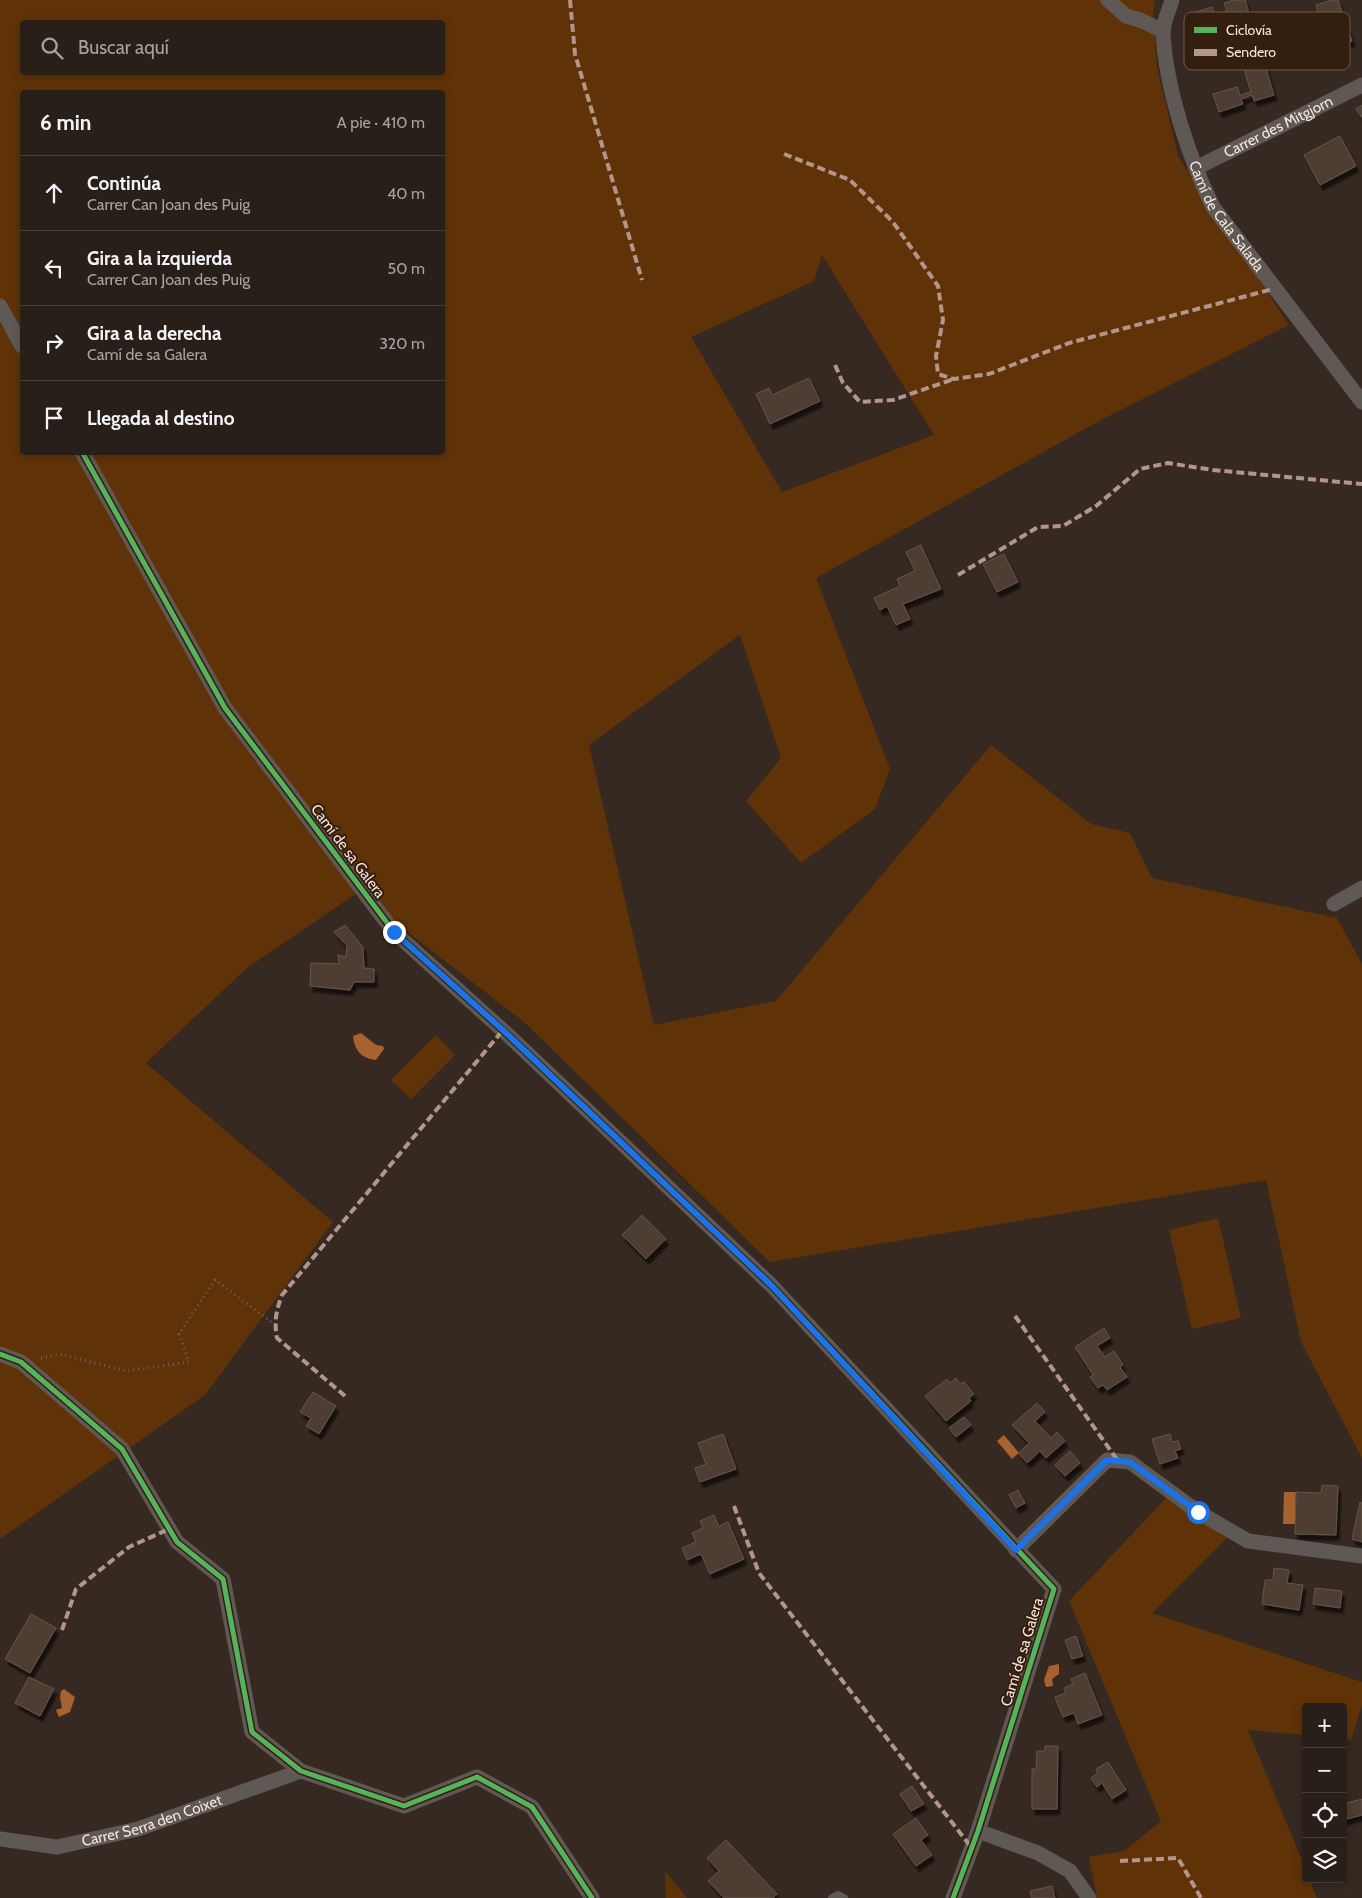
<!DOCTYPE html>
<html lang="es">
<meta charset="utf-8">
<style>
:root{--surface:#281f19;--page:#302722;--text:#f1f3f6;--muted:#a5a2a2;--line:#443d38}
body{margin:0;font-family:Cabin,sans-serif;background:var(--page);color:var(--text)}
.controls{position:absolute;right:15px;bottom:15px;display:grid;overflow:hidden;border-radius:5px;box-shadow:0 2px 8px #0003}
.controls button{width:45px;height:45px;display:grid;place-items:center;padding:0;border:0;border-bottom:1px solid var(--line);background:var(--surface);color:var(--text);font:25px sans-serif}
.stop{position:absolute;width:15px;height:15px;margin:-11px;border:4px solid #1a73e8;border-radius:50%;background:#fff}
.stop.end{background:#1a73e8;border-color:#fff;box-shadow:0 1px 5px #0008}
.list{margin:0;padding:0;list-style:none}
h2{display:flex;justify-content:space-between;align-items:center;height:65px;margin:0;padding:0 20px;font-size:21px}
h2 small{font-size:16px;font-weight:400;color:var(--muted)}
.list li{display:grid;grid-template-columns:32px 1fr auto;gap:15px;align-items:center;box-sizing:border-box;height:75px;padding:0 20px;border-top:1px solid var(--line)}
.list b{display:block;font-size:19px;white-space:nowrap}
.list p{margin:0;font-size:16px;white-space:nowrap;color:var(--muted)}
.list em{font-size:16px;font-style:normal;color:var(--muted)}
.icon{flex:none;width:28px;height:28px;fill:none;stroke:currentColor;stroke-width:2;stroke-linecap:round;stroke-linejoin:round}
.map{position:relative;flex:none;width:1362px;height:1898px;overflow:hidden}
.search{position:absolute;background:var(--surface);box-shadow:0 2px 8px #0003;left:20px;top:20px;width:425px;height:55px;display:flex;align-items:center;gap:12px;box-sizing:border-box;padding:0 18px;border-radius:5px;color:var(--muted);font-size:19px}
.panel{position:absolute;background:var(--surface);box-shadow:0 2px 8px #0003;left:20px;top:90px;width:425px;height:365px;border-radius:5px}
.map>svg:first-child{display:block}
.green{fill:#603207;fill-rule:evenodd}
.water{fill:#a86230}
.building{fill:#4e3d32;stroke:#61564f;filter:url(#shadow)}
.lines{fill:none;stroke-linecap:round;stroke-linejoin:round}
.path{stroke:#6a645f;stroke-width:3;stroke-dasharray:1 4;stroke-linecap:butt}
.lane{stroke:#5f5955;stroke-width:8}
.street{stroke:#5f5955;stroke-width:15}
.quiet{stroke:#b2968c;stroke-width:4;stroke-dasharray:8 4;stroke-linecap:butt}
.cycleway-casing{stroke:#341e0e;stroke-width:8}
.cycleway{stroke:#56b35d;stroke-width:5}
.route{stroke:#1a73e8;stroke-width:6}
.labels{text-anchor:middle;stroke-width:4;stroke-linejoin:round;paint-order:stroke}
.street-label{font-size:15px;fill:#f5e5db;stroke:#341e0e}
.key{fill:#341e0e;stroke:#6e5a4c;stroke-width:1}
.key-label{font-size:14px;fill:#f5e5db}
</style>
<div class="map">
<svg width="1362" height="1898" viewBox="0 0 1362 1898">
<defs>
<filter id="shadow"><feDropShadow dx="3" dy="5.5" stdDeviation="1" flood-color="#0009"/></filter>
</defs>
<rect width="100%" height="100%" fill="#362921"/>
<g class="green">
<path d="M0,0H1155L1153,11L1157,67L1178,156L1289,325L1103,419L816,578L890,769L875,809L801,863L746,801L781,758L740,635L589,745L654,1025L776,1001L991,745L1091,824L1130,833L1152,878L1337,918L1362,964V1458L1301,1342L1266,1180L770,1262L524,1022L357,893L247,968L146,1063L333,1222L205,1395L0,1539ZM22,22H442V72H22ZM22,92H442V452H22ZM822,255L934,435L782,492L691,337L814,281Z"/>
<path d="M436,1035L455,1055L411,1099L391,1080Z"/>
<path d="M1218,1218L1241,1318L1192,1329L1169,1230Z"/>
<path d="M1168,1496L1227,1538L1152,1613L1362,1682V1704L1351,1740L1343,1739V1707H1306V1735L1248,1730L1306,1870V1879H1309L1317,1898H1097L1089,1857L1124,1851L1161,1821L1069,1601Z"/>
<path d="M665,1871L687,1898H666Z"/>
</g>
<g class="water">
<path d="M361,1033L376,1045L383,1046L384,1049L376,1060C362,1059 354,1050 353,1036Z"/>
<path d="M1004,1435L1019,1453L1012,1459L997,1441Z"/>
<path d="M1284,1492H1296L1295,1524H1283Z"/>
<path d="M1059,1664V1674L1052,1679L1053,1686L1046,1687L1044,1680L1049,1666Z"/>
<path d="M64,1689L75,1697L70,1712L59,1717L56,1710L62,1708L60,1698L61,1691Z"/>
</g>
<g class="building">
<path d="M1234,0H1245L1274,95L1254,101L1252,95L1241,99L1243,104L1219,112L1213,94L1237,87L1240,95L1251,92L1228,16L1216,20L1220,31L1198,38L1190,14L1212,7L1215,15L1227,11L1224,3Z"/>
<path d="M1332,0H1338L1352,41L1320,52L1312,28L1322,24L1316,5Z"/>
<path d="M1362,105V118L1356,109Z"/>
<path d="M1340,136L1356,166L1320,185L1304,155Z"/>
<path d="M809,378L820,401L770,424L756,394L769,388L772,395Z"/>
<path d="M921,545L941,589L903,604L910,619L896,625L887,606L880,610L874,598L900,586L897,579L915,571L906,552Z"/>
<path d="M1004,554L1018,582L997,592L983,564Z"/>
<path d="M345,925L363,947L364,968L374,969V982H354L350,990L310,986L311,963L339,964L338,955L346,957L347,946L334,932Z"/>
<path d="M642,1215L666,1239L646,1259L622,1235Z"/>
<path d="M1104,1328L1110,1338L1097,1346L1105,1357L1114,1351L1123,1365L1120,1367L1127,1377L1107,1390L1103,1385L1098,1388L1090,1377L1093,1375L1075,1347Z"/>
<path d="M956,1378L960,1384L964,1382L974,1394L969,1398L971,1401L946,1421L925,1396L947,1379L950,1383Z"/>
<path d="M313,1392L336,1406L319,1434L306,1426L311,1418L300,1412Z"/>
<path d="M1037,1403L1045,1412L1035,1421L1051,1438L1057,1432L1065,1441L1046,1458L1040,1451L1027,1463L1019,1453L1029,1443L1012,1425Z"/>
<path d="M964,1417L971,1425L956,1437L949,1428Z"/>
<path d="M723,1434L736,1469L700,1482L695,1468L706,1464L698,1443Z"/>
<path d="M1170,1434L1172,1442L1178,1441L1181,1449L1175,1451L1178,1458L1160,1464L1152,1439Z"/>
<path d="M1070,1451L1080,1463L1065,1476L1055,1465Z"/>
<path d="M1322,1485L1338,1486L1336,1535L1295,1534L1296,1492L1321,1493Z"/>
<path d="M1018,1490L1025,1503L1016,1508L1009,1495Z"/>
<path d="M1360,1502L1362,1503V1542L1352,1539Z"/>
<path d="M714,1515L719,1526L728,1522L744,1559L710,1574L701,1554L687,1560L682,1548L696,1542L692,1533L703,1528L700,1521Z"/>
<path d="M1274,1568L1289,1570L1287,1583L1303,1585L1299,1610L1262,1604L1265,1580H1273Z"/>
<path d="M1315,1588L1342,1591L1340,1608L1313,1604Z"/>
<path d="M31,1614L56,1628L30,1673L5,1659Z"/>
<path d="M1076,1636L1083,1656L1072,1659L1065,1640Z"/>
<path d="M1085,1673L1102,1715L1078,1724L1074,1713L1063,1717L1055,1697L1066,1693L1064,1688L1073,1684L1071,1679Z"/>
<path d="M29,1677L54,1689L40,1716L15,1703Z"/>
<path d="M1045,1746H1058L1057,1809H1032V1769H1036L1037,1751H1045Z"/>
<path d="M1108,1762L1126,1790L1112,1799L1102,1783L1097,1787L1091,1778L1098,1773L1096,1769Z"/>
<path d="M912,1786L924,1804L911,1811L900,1794Z"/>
<path d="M1362,1799V1815L1343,1820V1804Z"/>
<path d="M916,1818L928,1835L921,1840L932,1855L916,1866L893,1834Z"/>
<path d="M726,1840L777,1894L773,1898H724L708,1881L719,1871L707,1858Z"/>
<path d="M1052,1886L1055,1898H1032L1030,1891Z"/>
</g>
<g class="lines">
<path class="path" d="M41,1358L59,1354L126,1371L189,1362L179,1334L215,1280L274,1324"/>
<path class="lane" d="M832,1898L838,1895L844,1898"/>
<g class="street">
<path d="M1108,0L1126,16L1140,20L1163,31"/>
<path id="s1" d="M1172,0C1169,10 1163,23 1163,33C1166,89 1189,158 1213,207L1362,402"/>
<path id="s2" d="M1196,168L1362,85"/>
<path d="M0,306L22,346"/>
<path d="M82,452L225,708L394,932L508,1035L772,1286L1054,1589L978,1831L953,1898"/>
<path d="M1334,904L1362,888"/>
<path d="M0,1354L21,1362L122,1449L177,1542L223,1579L252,1732L301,1771L404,1806L477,1777L532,1807L592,1898"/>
<path d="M1016,1550L1107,1460L1130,1462L1198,1512L1248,1541L1362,1556"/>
<path d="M978,1831L1038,1853L1070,1871L1089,1898"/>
<path id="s3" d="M0,1839L57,1847L138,1829L301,1771"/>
</g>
<g class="quiet">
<path d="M570,0L575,54L642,280"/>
<path d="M784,154L850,180L893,222L938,286L943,320L936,356L938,374L954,379L989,374L1069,343L1273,289"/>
<path d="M835,365L843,383L860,402L893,400L954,379"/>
<path d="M958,575L1038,527L1063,526L1096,506L1140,469L1168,463L1213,470L1362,484"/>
<path d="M1015,1316L1118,1461"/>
<path d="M345,1396L277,1338C274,1321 276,1311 282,1295L503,1030"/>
<path d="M734,1506L759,1573L971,1847"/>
<path d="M62,1630L76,1589L129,1547L169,1529"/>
<path d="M1120,1861L1178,1858L1201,1898"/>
</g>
<defs>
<g id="cycleway">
<path d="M82,452L225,708L394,932L508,1035L772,1286L1054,1589L978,1831L953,1898"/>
<path d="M0,1354L21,1362L122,1449L177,1542L223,1579L252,1732L301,1771L404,1806L477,1777L532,1807L592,1898"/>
</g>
</defs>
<use href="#cycleway" class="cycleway-casing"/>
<use href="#cycleway" class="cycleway"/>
</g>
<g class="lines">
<path class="route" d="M394,932L503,1030L772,1286L1016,1550L1107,1460L1130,1462L1198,1512"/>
</g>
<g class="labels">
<g class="street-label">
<text dy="5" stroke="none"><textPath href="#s2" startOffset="92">Carrer des Mitgjorn</textPath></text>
<text dy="5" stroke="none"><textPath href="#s1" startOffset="231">Camí de Cala Salada</textPath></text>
<text transform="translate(348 851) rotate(53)" y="5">Camí de sa Galera</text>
<text transform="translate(1022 1652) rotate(-73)" y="5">Camí de sa Galera</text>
<text dy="5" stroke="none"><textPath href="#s3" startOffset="156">Carrer Serra den Coixet</textPath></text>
</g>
</g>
<rect x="1184" y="12" width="166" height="58" rx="8" class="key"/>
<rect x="1194" y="27" width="23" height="6" fill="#56b35d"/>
<rect x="1194" y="49" width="23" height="7" fill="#b2968c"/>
<g class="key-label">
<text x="1226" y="35">Ciclovía</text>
<text x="1226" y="57">Sendero</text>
</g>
</svg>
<div class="controls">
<button>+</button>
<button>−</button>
<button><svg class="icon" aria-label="locate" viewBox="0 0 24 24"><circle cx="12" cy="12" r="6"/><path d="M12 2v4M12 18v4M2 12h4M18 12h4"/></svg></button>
<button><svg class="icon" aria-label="layers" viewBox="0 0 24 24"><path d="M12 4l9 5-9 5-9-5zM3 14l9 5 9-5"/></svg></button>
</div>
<div class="stop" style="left:1198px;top:1512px"></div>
<div class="stop end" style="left:394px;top:932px"></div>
<div class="search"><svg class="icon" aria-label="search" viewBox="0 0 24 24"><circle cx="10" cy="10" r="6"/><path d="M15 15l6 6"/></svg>Buscar aquí</div>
<section class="panel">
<h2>6 min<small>A pie · 410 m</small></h2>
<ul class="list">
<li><svg class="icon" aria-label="ahead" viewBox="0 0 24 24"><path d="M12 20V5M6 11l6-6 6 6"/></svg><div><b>Continúa</b><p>Carrer Can Joan des Puig</p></div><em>40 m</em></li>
<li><svg class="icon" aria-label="left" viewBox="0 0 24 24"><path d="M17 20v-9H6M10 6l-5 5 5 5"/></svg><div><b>Gira a la izquierda</b><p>Carrer Can Joan des Puig</p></div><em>50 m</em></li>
<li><svg class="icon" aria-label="right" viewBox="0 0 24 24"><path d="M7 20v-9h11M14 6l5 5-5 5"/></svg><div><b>Gira a la derecha</b><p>Camí de sa Galera</p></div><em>320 m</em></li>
<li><svg class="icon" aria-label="arrive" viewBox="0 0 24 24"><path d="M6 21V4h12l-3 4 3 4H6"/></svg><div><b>Llegada al destino</b></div></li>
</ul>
</section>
</div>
